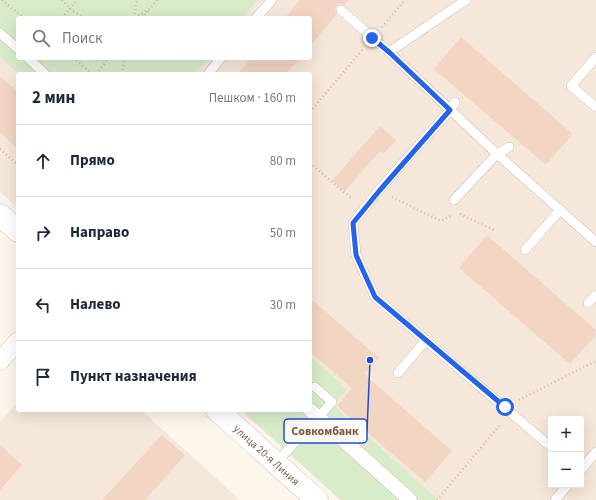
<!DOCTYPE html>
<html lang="ru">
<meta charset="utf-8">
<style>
:root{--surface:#fff;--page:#f6f6f7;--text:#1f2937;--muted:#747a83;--line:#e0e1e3}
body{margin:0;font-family:"Source Sans 3",sans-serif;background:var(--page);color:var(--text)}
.controls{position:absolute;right:12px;bottom:12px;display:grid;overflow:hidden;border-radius:4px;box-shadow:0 4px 16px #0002}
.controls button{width:36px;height:36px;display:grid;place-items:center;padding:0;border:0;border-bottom:1px solid var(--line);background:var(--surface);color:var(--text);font:20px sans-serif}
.stop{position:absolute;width:12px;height:12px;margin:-9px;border:3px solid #2563eb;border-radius:50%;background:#fff}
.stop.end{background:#2563eb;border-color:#fff;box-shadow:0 1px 4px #0008}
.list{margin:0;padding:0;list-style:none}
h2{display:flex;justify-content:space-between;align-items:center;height:52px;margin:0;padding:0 16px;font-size:17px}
h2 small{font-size:13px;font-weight:400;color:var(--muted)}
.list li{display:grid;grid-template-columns:26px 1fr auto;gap:12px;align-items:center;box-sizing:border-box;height:72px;padding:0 16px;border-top:1px solid var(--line)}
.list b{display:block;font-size:15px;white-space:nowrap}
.list em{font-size:13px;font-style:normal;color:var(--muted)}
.icon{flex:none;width:22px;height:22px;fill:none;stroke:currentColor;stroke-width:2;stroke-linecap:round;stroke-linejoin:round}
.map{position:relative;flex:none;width:596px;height:500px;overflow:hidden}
.search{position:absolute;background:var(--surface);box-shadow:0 4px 16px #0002;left:16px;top:16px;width:296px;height:44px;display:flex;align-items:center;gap:10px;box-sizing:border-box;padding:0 14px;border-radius:4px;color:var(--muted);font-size:15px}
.panel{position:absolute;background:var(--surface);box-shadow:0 4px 16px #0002;left:16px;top:72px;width:296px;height:340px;border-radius:4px}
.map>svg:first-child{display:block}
.residential{fill:#f5e8da;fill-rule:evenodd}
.green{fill:#d8ecc9}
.building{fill:#f3d5c3}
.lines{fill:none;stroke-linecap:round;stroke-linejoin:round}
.service-casing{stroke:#d1beb0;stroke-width:10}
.pedestrian-casing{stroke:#d1beb0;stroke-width:15}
.minor-casing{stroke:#d1beb0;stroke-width:19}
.secondary-casing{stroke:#d6c0b0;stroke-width:23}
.path{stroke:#d9b8a5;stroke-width:2.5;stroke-dasharray:1 3;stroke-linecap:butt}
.service{stroke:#fff;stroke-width:9}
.pedestrian{stroke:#fff;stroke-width:14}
.minor{stroke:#fff;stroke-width:18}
.secondary{stroke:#fff;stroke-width:22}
.route{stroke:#2563eb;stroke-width:5}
.labels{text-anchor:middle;stroke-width:3;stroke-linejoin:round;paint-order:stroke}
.street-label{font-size:11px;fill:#7a5c4d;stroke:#fffaf3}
.leader{fill:none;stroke:#1d4ed8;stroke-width:1.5}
.callout-dot{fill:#1d4ed8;stroke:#fffaf3;stroke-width:1.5}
.callout{fill:#fffaf3;stroke:#1d4ed8;stroke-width:1.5}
.callout-label{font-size:12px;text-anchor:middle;font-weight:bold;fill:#7a5c4d}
</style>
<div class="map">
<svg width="596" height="500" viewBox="0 0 596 500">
<rect width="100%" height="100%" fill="#fdf6ec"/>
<g class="residential">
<path d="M0,0H596V500H340L240,410H310V74H18V208L0,192ZM18,18H310V58H18ZM551,419H581V485H551Z"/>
<path d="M18,402V410H141L240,500H0V422Z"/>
</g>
<g class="green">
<path d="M0,0H257L242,18H18V58H208L194,74H19L0,57Z"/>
<path d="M310,356L347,389L333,405L438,500H341L242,410H310Z"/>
</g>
<g class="building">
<path d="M300,0H349L345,5L339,4L336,6L335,12L337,14L310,46V18H285Z"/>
<path d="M461,37L573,134L546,165L434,69Z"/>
<path d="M251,58H300L286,74H237Z"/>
<path d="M0,76L18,92V149L0,133Z"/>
<path d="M380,126L396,140L383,154L380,151L345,191L332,181Z"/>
<path d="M487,235L596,330V335L570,364L459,268Z"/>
<path d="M310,298L379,358L364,374L452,451L425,482L337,406L352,388L310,352Z"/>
<path d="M162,435L185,455L145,500H102Z"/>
<path d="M0,445L22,465L0,490Z"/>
</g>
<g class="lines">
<defs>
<g id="service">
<path d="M341,10L389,52L497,154L596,242"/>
<path d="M256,18L272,0"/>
<path d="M0,33L18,49"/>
<path d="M389,52L466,0"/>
<path d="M596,57L571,86L596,107"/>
<path d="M28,58L45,74"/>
<path d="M208,74L221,58"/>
<path d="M455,102L450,110L379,190L353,223L356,255L375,297L551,447"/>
<path d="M454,200L497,154L509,147"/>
<path d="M525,250L560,210"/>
<path d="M588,303L596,295"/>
<path d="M398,373L426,340"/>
<path d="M276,463L332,402L315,387"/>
<path d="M581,470L596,452"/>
<path d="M555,500L568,485"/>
</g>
<path id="pedestrian" d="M310,410L410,500"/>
<path id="minor" d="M0,361L18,341"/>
<g id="secondary">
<path d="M0,215L18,231"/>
<path id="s1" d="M217,410L317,500"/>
</g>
</defs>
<use href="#service" class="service-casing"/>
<use href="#pedestrian" class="pedestrian-casing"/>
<use href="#minor" class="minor-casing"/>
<use href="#secondary" class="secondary-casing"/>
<g class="path">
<path d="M2,0L24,18"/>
<path d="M62,0L70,9L84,18"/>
<path d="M62,18L77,0"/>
<path d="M134,18L137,0"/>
<path d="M135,18L150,9L157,0"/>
<path d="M142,18L148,11"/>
<path d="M382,27L405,0"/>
<path d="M73,58L93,74"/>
<path d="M96,74L109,58"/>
<path d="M122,74L125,58"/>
<path d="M310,112L363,49"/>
<path d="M0,149L18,165"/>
<path d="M310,163L352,199"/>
<path d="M392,197L441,221L452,215"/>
<path d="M460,214L494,230"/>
<path d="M519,400L596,361"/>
<path d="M437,500L501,424"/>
</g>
<use href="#service" class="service"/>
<use href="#pedestrian" class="pedestrian"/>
<use href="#minor" class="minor"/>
<use href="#secondary" class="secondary"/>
</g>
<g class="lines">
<path class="route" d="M372,38L389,52L450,110L380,190L353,223L356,255L375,297L505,407"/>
</g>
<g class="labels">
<g class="street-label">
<text dy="4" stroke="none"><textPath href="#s1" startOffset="67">улица 20-я Линия</textPath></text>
</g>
</g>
<path class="leader" d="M370 360L367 431"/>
<circle class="callout-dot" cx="370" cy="360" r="4"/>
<rect class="callout" x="284" y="419" width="83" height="24" rx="4"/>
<g class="callout-label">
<text x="325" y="435">Совкомбанк</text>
</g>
</svg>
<div class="controls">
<button>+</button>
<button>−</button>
</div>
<div class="stop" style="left:505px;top:407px"></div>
<div class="stop end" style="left:372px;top:38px"></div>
<div class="search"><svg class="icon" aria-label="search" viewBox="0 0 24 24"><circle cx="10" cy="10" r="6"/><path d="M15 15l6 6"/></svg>Поиск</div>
<section class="panel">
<h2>2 мин<small>Пешком · 160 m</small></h2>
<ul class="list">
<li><svg class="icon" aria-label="ahead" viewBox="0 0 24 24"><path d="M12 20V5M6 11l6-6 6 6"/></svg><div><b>Прямо</b></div><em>80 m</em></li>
<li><svg class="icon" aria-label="right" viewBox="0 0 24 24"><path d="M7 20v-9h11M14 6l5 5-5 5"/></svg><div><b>Направо</b></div><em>50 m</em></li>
<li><svg class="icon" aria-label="left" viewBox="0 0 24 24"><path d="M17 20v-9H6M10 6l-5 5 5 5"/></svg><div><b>Налево</b></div><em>30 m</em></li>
<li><svg class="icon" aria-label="arrive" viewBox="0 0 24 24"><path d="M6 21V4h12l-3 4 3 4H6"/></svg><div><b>Пункт назначения</b></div></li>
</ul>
</section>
</div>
